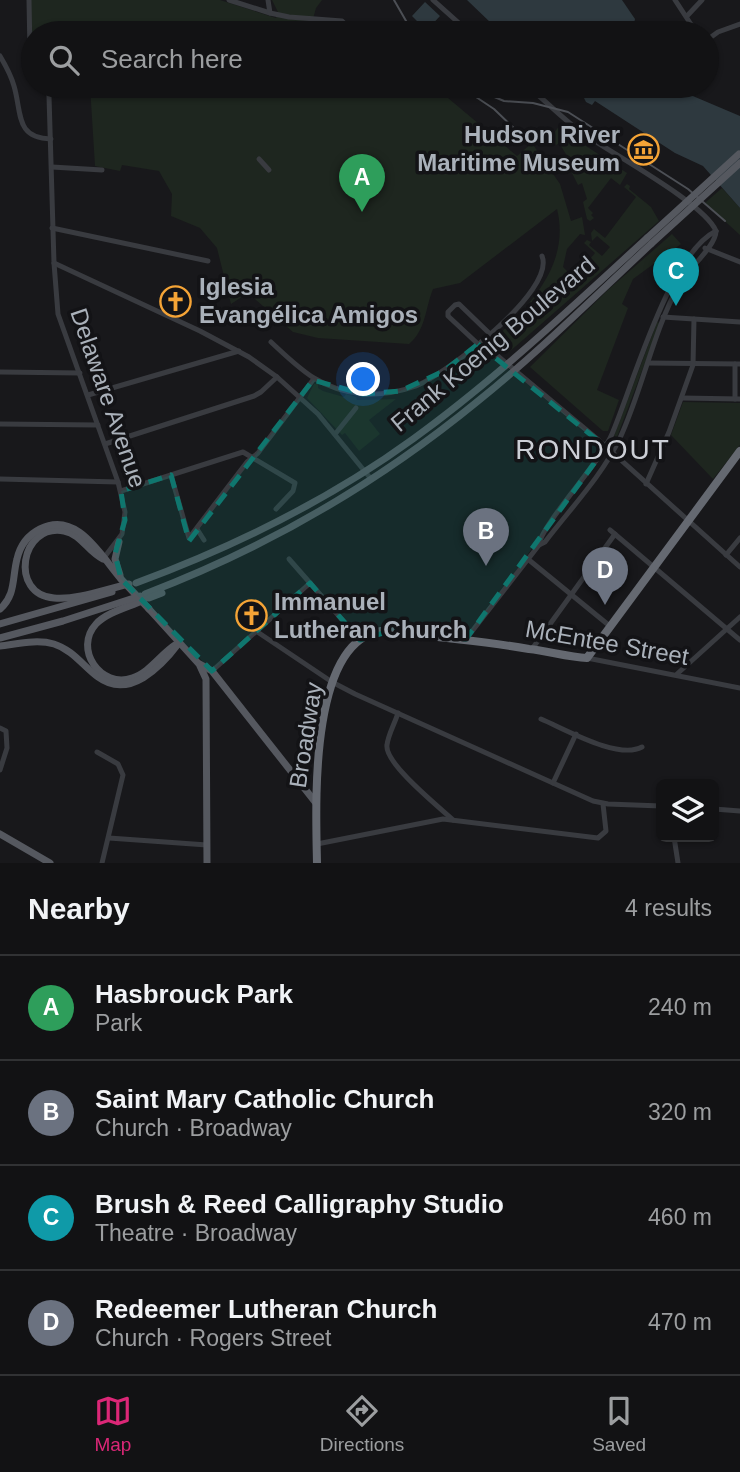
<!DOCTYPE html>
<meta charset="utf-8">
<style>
:root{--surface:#121214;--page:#1f2022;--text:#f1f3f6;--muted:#9c9ea0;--line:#313234;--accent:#db2777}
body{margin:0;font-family:Arial,sans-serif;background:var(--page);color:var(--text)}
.controls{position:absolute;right:21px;bottom:21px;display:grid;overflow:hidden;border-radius:10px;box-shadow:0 2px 5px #0004}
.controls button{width:63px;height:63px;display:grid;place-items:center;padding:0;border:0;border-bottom:2px solid var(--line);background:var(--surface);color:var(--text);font:35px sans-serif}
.you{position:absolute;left:364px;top:380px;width:24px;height:24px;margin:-18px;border:5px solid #fff;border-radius:50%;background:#1a73e8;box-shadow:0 0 0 10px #1a73e833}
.badge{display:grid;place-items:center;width:46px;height:46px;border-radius:50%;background:var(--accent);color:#fff;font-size:23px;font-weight:700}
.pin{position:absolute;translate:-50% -58px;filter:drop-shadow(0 2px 4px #0008)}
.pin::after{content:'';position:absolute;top:37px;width:24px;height:21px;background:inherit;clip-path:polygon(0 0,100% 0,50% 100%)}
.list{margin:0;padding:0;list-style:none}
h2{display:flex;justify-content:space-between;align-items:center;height:91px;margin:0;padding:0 28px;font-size:30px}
h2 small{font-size:23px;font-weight:400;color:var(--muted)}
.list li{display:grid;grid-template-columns:46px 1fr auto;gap:21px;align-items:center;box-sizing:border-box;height:105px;padding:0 28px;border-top:2px solid var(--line)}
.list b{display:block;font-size:26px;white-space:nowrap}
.list p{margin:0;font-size:23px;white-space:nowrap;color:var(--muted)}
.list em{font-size:23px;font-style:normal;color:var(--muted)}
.icon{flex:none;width:38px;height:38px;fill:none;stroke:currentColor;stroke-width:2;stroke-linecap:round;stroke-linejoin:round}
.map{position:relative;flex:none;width:740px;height:863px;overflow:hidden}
.search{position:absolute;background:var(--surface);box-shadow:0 2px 5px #0004;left:21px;right:21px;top:21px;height:77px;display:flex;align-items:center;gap:18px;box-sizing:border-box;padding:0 24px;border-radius:38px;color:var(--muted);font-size:26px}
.sheet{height:511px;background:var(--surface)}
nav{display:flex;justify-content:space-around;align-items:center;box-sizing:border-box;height:98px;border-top:2px solid var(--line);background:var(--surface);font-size:19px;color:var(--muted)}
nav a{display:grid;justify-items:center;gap:4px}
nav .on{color:var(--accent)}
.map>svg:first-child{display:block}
.green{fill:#1e261f}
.water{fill:#2e393f}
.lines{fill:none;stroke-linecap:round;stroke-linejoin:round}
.minor{stroke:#393b40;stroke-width:5}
.major{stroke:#55585f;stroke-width:7}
.highway{stroke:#656971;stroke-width:8}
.tram{stroke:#4c4f55;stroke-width:2}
.major-bridge{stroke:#55585f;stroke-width:7}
.marked{fill:#0f766e;fill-opacity:0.2;stroke:#0f766e;stroke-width:5;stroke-dasharray:14 9;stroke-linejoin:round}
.labels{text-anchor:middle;stroke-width:7;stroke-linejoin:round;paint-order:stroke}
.poi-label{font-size:24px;font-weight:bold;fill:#aab1ba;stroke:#131316;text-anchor:start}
.street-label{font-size:24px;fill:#aab1ba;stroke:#131316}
.quarter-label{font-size:28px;letter-spacing:2px;fill:#cccfd6;stroke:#131316}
</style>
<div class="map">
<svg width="740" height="863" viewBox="0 0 740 863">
<rect width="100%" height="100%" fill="#18181b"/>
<g class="green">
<path d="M29,0H220L276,18L278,12L272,0H322L316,8L309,33H33V62Z"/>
<path d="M90,86H436L448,98L517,156L532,143L560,184L571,221L582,217L585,235L580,234L567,249L563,267L568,272L564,277L570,282L595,253L584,243L587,240L591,242L589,245L602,256L610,247L597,236L592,241L591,233L594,229L605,238L636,197L624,187L627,184L630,186L629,189L651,207L659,221L508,353L496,349L490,343C528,307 571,266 557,209L460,283L433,289C425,309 426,330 409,344L318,338L293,332L248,293L231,304L217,248L200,228L171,216L172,194L159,171L122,165L120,171L95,166Z"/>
<path d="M560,125L583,144L627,173L620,185L611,178L588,208L593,213L591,215L594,218L590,221L587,219L583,202L587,199L582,183L578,185L567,163L569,159L559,143L556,145L553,142L554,133Z"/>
<path d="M722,188L740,208V235L705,203Z"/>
<path d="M672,234L681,244L633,279L622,304L628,308L597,390L619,400L608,431H603L530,367L609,289Z"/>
<path d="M657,322L660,323L617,437L614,436Z"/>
<path d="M314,384H318V388L323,391L344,397L346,394L356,397L357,400L396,399L369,420L380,434L359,451L345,433L342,435L307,398Z"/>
<path d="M683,402L740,403V445L713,479L671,435Z"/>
</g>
<g class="water">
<path d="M467,0H622L635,19L633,28L625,33H509L492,24Z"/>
<path d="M425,2L440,16L427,30L425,29L423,31L416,24L418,22L412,16Z"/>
<path d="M578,86H675L681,91L740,116V208L703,166L675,153L595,101L592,105L586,102Z"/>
</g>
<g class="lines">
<g class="minor">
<path d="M29,0L30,52L33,62"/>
<path d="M229,0L270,13"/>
<path d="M268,0L270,13L289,17L342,21L354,33"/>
<path d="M433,0L470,33"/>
<path d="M675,0L694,29L691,33"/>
<path d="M687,16L702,0"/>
<path d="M707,40L718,32L740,24"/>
<path d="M0,56C6,66 11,75 14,86C22,113 15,138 51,139"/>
<path d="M47,86L49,96L54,263L58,314L118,482L125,512L122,534L103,559"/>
<path d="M528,86C544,100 560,116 577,129C606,151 704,202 716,231"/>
<path d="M259,159L269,170"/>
<path d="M52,167L102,170"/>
<path d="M52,228L208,261"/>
<path d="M705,248L740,262"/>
<path d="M54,263L200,331L249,357L277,377L318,414L371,479"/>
<path d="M663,317L740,322"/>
<path d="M490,334L459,304L455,305L448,312V316L478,344L493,352L602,443L740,567"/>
<path d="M271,342C300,369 320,390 363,394C381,395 399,392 416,386C446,374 556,291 542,256"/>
<path d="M648,363L740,364"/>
<path d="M735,364V399"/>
<path d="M0,372L80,373"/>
<path d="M88,395L239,351"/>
<path d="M682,398L740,399"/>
<path d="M0,424L98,425"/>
<path d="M336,433L356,408"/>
<path d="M105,444L254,396L261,392L277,377"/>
<path d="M171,475L189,538L247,462L258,453L313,380"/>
<path d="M0,479L118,482"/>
<path d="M646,484L669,432L693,365L694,319"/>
<path d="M121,491L243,452L295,483L293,491L276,509"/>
<path d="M197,529L204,540"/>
<path d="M610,530L740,640"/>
<path d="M539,545C540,526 601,462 612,434C633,385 669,254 716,231"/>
<path d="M726,555L740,538"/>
<path d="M289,559L360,640"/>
<path d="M529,560L611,627"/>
<path d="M256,631L332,682L355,694L593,801L608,804L661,806"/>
<path d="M466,639L539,545L545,542C570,509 602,476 620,438C643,388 653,331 680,283C689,268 716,246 716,231"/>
<path d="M532,649L615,534"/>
<path d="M587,658L740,688"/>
<path d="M212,671L310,583"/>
<path d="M677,674L740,617"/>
<path d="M398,713C395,723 388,735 387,745C384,763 439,807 453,820"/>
<path d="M541,719C565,729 618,760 642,747"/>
<path d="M0,728L6,731L7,748L0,770"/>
<path d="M97,752L118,764L123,775L102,863"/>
<path d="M553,783L576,734"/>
<path d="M714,809L740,811"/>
<path d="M674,837L678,863"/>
<path d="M109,838L207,845"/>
<path d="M317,844L443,819L598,838L606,831L603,804"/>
</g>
<g class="major">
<path d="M119,542L115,559L120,575"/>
<path d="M103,559C88,552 81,534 64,531C20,523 9,595 54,598C78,600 106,589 129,584"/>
<path d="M136,583C233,547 329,500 413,439C496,379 572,307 647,238"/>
<path d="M145,594C266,548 378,483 478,401C539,352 594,297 651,244"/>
<path d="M149,598L162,593"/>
<path d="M144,600C129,607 107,612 96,624C73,649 101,689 132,678C149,673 161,654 175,645"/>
<path d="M0,609C16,595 12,578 17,559C20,546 28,535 40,529C77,510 101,556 121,579"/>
<path d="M149,609L198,663L212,671L316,803"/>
<path d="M0,624L112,592"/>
<path d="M0,638L63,621L140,596"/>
<path d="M0,646C17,644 37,639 54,644C73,650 83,666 98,677C129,700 161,667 179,643"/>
<path d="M200,666L206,679L207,863"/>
<path d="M0,834L50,863"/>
</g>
<path class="highway" d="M317,863C316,809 308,642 381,631C396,629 414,634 429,636C462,640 496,643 529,649C548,651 568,657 587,658L740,451"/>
<g class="tram">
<path d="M394,0L413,33"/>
<path d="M468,86L504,101L533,103L568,112L688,189L725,221"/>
<path d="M476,97L494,109L519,133"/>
</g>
<g class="major-bridge">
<path d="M647,238L739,154"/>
<path d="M651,244L740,163"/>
<path d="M121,579L149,609"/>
</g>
</g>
<path class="marked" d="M478,344L606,447L466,639L390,631L360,640L310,583L212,671L121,579L115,554L125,520L121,491L171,475L189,541L313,380L363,394L400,391L444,371Z"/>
<defs>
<symbol id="museum-ring" viewBox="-11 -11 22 22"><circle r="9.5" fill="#131316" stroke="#f5a436" stroke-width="1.5"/><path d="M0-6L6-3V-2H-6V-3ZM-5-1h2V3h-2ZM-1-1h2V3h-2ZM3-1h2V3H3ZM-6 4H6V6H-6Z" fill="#f5a436"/></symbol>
<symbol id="church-ring" viewBox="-11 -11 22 22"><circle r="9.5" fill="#131316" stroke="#f5a436" stroke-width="1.5"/><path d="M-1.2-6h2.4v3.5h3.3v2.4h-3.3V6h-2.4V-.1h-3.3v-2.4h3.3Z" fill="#f5a436"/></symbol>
</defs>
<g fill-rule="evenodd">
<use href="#museum-ring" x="626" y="132" width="35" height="35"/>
<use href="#church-ring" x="158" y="284" width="35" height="35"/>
<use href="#church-ring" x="234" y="598" width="35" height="35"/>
</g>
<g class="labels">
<g class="poi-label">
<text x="620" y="143" text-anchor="end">Hudson River<tspan x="620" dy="28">Maritime Museum</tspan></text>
<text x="199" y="295">Iglesia<tspan x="199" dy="28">Evangélica Amigos</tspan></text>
<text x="274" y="610">Immanuel<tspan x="274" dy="28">Lutheran Church</tspan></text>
</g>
<g class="street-label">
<text transform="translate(493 344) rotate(-40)" y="8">Frank Koenig Boulevard</text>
<text transform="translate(108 398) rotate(71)" y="8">Delaware Avenue</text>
<text transform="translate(607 643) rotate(10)" y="8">McEntee Street</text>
<text transform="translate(306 735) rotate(-81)" y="8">Broadway</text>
</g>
<g class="quarter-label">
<text x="593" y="459">RONDOUT</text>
</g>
</g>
</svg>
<div class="controls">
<button><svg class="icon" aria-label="layers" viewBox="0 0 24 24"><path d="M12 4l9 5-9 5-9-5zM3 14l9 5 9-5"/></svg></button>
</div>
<div class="you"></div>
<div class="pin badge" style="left:362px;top:212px;background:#2e9e5b">A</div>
<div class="pin badge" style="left:486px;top:566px;background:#6b7280">B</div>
<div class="pin badge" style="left:676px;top:306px;background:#0f9aa8">C</div>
<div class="pin badge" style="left:605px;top:605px;background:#6b7280">D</div>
<div class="search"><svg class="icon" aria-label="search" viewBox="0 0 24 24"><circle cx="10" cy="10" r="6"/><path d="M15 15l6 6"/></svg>Search here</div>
</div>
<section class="sheet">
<h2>Nearby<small>4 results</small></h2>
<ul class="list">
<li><span class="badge" style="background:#2e9e5b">A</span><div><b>Hasbrouck Park</b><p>Park</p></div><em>240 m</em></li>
<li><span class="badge" style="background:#6b7280">B</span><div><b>Saint Mary Catholic Church</b><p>Church · Broadway</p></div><em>320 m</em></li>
<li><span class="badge" style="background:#0f9aa8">C</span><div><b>Brush &amp; Reed Calligraphy Studio</b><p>Theatre · Broadway</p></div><em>460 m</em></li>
<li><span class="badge" style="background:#6b7280">D</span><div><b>Redeemer Lutheran Church</b><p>Church · Rogers Street</p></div><em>470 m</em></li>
</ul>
</section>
<nav>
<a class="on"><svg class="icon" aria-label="map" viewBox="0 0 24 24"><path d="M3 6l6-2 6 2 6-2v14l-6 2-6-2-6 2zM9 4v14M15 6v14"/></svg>Map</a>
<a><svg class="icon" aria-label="directions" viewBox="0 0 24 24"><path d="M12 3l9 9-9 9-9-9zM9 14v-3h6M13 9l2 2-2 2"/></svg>Directions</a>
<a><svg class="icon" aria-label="saved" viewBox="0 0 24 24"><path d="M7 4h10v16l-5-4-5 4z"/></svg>Saved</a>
</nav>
